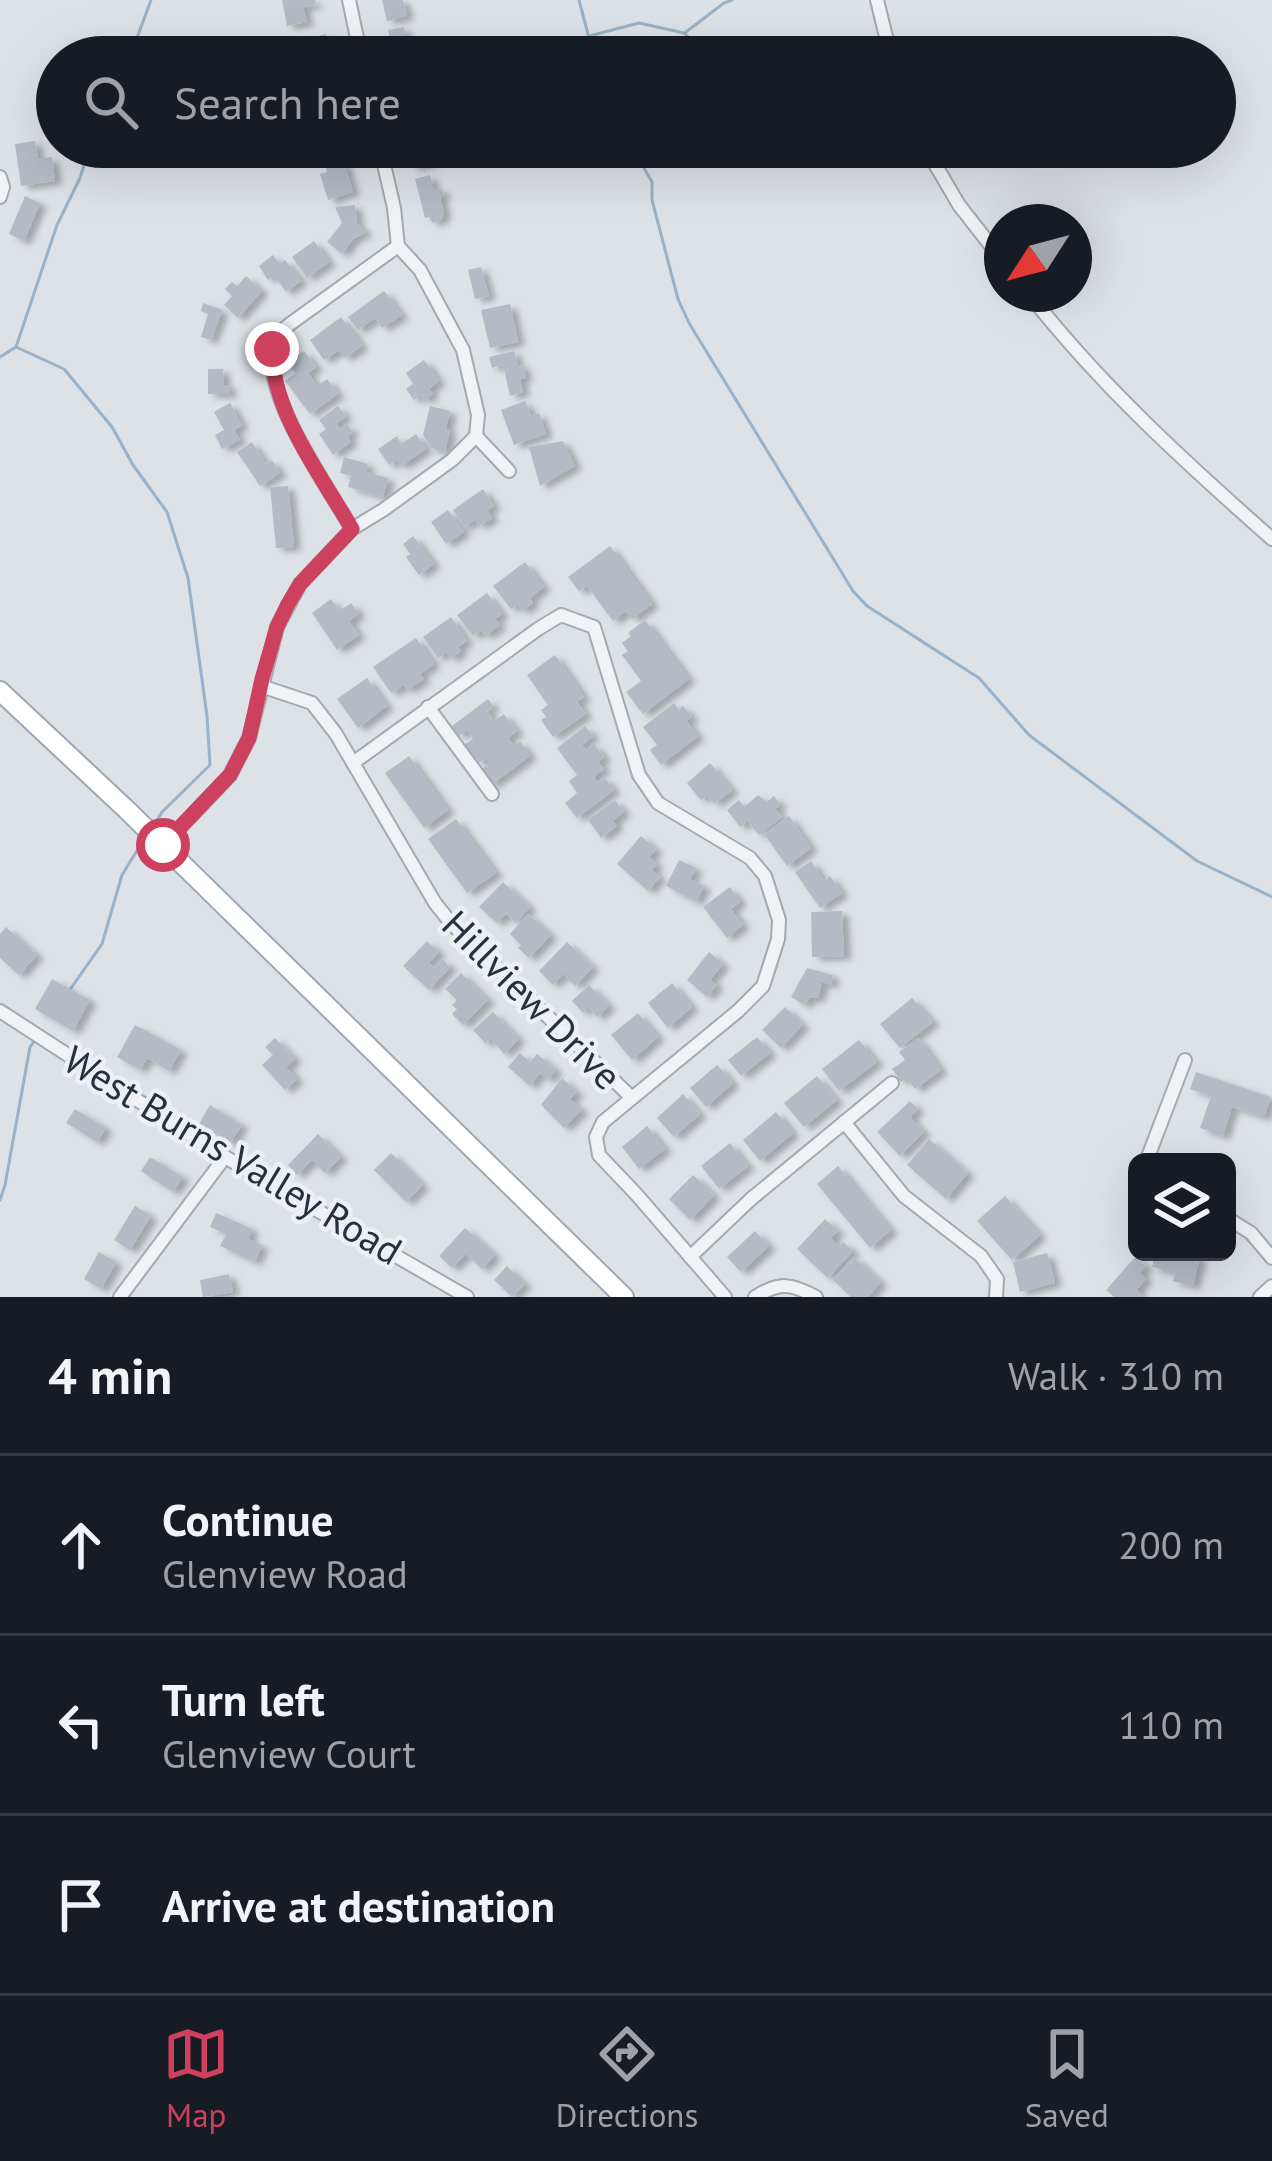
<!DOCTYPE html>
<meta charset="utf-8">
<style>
:root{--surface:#171b24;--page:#20242c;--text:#f1f3f6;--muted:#9ea1a6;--line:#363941;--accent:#cd415f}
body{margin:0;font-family:"PT Sans",sans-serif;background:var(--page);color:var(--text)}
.controls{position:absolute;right:36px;bottom:36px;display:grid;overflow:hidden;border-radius:18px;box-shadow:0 12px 48px #0002}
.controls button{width:108px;height:108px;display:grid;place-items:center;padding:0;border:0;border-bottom:3px solid var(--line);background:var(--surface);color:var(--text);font:60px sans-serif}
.compass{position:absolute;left:984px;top:204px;width:108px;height:108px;border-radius:50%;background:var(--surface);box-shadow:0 12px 48px #0002;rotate:234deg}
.stop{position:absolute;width:36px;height:36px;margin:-27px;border:9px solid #cd415f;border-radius:50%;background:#fff}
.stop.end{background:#cd415f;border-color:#fff;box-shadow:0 3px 12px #0008}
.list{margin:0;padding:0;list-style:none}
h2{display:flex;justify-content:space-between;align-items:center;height:156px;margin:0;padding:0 48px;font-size:51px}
h2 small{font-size:39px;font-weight:400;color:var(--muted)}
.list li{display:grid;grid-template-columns:78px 1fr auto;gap:36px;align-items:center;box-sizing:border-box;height:180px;padding:0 48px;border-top:3px solid var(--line)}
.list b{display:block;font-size:45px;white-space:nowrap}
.list p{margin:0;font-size:39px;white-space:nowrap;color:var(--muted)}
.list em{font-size:39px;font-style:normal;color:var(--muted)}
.icon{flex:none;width:66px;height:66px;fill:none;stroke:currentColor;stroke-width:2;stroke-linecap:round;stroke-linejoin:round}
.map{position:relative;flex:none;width:1272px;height:1297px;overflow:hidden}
.search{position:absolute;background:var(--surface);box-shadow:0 12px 48px #0002;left:36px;right:36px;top:36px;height:132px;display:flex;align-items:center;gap:30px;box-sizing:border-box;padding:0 42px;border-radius:66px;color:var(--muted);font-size:45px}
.sheet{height:696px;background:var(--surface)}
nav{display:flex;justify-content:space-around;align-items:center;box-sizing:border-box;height:168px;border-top:3px solid var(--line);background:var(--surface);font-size:33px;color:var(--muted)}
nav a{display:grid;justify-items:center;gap:6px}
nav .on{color:var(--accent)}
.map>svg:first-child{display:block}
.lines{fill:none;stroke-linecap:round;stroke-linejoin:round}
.stream{stroke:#98b2c7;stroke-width:3}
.building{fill:#b4bbc4;filter:url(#shadow)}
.minor-casing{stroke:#a3a9b1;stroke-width:16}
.primary-casing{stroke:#9da7b3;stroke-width:22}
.minor{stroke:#f0f2f5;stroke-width:12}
.primary{stroke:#fff;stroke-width:18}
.route{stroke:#cd415f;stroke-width:15}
.labels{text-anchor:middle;stroke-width:9;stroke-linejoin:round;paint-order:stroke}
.street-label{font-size:39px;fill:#27303d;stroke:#ecf0f5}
</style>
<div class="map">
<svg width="1272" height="1297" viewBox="0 0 1272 1297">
<defs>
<filter id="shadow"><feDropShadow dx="7" dy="4" stdDeviation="3" flood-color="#0004"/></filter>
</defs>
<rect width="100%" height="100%" fill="#dde2e7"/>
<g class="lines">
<g class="stream">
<path d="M579,0L594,57"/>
<path d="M686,32L724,3L732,0"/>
<path d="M589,36L639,23L684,33L711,57"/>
<path d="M707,51L793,42"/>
<path d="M130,57L151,0"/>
<path d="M632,147L652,182V200L678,299L689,323L853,591L867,606L979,678L1029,735L1197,861L1272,897"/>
<path d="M800,147L818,153"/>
<path d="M16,347L64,369L112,427L133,465L167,512L188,578L207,716L210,765L162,812L156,822"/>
<path d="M0,357L16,347L57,225L80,178L90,147"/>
<path d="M69,991L102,944L122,875L143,841"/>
<path d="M0,1200L5,1185L30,1047L36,1039"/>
</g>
</g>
<g class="building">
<path d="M282,0H315L316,4L303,7L307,22L287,26Z"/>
<path d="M382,0H403L407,16L387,21Z"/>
<path d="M404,27L411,57H394L388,30Z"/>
<path d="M326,34L331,57H306L302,40Z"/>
<path d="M35,141L38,159L52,157L55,181L21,186L15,144Z"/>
<path d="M407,147H439L440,151L429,154L432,163L412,168Z"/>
<path d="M343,160L353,192L328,200L320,174L327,172L325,165Z"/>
<path d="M430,175L434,190L442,188L444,195L440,197L444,213L441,220L433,223L429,217L425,218L415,179Z"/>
<path d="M25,196L40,203L24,241L9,234Z"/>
<path d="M355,205L357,223L366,232L353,239L342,254L327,242L342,223L335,207Z"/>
<path d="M314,241L329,262L307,278L292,257Z"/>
<path d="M273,255L280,264L285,260L301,281L286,292L274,275L268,280L259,266Z"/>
<path d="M481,267L489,296L475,299L468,270Z"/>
<path d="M246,276L262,291L238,318L224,305L232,296L225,289L232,282L237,286Z"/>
<path d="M384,291L402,315L382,328L375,318L358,330L348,317Z"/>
<path d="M203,303L222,310L211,340L201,337L208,314L201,311Z"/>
<path d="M510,304L518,342L490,348L481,310Z"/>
<path d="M341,317L362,346L345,358L339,350L324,360L310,340Z"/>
<path d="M304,351L316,367L308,373L317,386L327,379L338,394L310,414L285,381L295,373L287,363Z"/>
<path d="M514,351L518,366L523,365L526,378L520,379L523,392L510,396L503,365L492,368L489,357Z"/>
<path d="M424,360L439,381L429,389L433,394L424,401L421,395L414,400L406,389L413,384L406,373Z"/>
<path d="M208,369H223L224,386L230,385V394H208Z"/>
<path d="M525,401L531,416L539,413L546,434L514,445L501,410Z"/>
<path d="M230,403L242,426L234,430L240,440L222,449L215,435L224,430L214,412Z"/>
<path d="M338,406L346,417L336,423L340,429L347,424L352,432L347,436L351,442L333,455L319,434L326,429L319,420Z"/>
<path d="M430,406L450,411L446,429L450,430L445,452L431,448L423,435Z"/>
<path d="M416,434L426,449L401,466L397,460L389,465L378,449L397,436L401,444Z"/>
<path d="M563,441L575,466L540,486L529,447Z"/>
<path d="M252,442L266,464L272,460L280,473L260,486L237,452Z"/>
<path d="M344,457L368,464L366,472L388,478L383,497L348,487L351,476L340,473Z"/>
<path d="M288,486L294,547L276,548L270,487Z"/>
<path d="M483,489L494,506L487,510L492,518L479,526L475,520L464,527L453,510Z"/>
<path d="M448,510L464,532L446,544L431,522Z"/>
<path d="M413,536L434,564L419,575L406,557L410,554L403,544Z"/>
<path d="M610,546L652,604L632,619L626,611L613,621L587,586L579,591L568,577Z"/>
<path d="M525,562L544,587L530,598L533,603L522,611L518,605L511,609L493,586Z"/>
<path d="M487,593L502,614L495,619L500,625L486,636L481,630L473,636L457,615Z"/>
<path d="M331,599L339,611L351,603L359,614L349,621L359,635L337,650L312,613Z"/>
<path d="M451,617L467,641L458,647L461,651L451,659L446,652L438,658L423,637Z"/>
<path d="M645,620L689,679L643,714L626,692L641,681L622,655L628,651L622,643L631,636L628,633Z"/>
<path d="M416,638L434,664L420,674L424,679L407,690L404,685L391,693L373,667Z"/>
<path d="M555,655L584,697L577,702L586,714L553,737L541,720L546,717L541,710L548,705L527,675Z"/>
<path d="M367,678L387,706L358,728L337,699Z"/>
<path d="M488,699L493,706L487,711L494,721L504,714L517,731L508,738L514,746L520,741L530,756L491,785L480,770L490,763L486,759L479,763L465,744L473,739L467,730L459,736L452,726Z"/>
<path d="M674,703L679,710L683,706L692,717L686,721L698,736L661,765L650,750L657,745L643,727Z"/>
<path d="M585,726L593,736L582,745L586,750L594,744L604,757L598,762L604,769L594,777L598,782L604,777L614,790L577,818L565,803L577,793L569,781L577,775L557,748Z"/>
<path d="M409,756L448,810L424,828L385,773Z"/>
<path d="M710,763L732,790L714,804L707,795L701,800L687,783Z"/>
<path d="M758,795L767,802L774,796L780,805L775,809L782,817L759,835L747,821L740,827L727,810L739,800L744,807Z"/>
<path d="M615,800L624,812L613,821L617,826L601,838L588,820Z"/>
<path d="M789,816L811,848L787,866L764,834Z"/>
<path d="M456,819L496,873L467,893L428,839Z"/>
<path d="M641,836L656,849L649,857L657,864L652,870L660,877L648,891L617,864Z"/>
<path d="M679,860L696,868L690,879L704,886L696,902L666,886Z"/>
<path d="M811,861L824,881L830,876L842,893L820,908L795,872Z"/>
<path d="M503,882L530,907L516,923L506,914L497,923L479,907Z"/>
<path d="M730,887L740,902L731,909L743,925L727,938L703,907Z"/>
<path d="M842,911L844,956L812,957L811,912Z"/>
<path d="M528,914L551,935L529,958L518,948L521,945L510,934Z"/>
<path d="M6,927L37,955L19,975L0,958V934Z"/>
<path d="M427,941L439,952L429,963L434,967L442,959L450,967L429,990L403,966Z"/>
<path d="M567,942L593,967L575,986L563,974L553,985L539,971Z"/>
<path d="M709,952L723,964L710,980L717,985L707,997L687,980Z"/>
<path d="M807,968L833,975L831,985L822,982L818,998H809L805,1005L791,997Z"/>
<path d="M461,973L488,1000L463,1025L452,1014L457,1009L452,1005L457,1000L445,989Z"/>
<path d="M52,979L90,1000L73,1031L35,1009Z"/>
<path d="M672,983L692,1007L668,1028L648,1003Z"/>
<path d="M589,985L609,1006L597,1017L588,1007L583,1013L572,1001Z"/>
<path d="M912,998L933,1022L900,1048L880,1024Z"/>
<path d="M785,1007L803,1025L781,1048L762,1030Z"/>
<path d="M493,1012L519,1039L504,1054L490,1038L486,1044L473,1030Z"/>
<path d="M638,1013L658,1037L632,1060L611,1035Z"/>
<path d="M135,1025L181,1050L169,1071L147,1058L140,1070L117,1057Z"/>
<path d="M757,1037L770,1053L741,1076L728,1060Z"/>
<path d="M275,1038L295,1059L286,1067L297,1079L285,1090L262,1065L273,1055L265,1047Z"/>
<path d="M918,1038L941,1070L915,1089L907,1078L901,1082L892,1069L905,1060L899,1052Z"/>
<path d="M859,1040L877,1062L839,1091L822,1069Z"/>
<path d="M520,1053L530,1062L537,1054L556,1070L548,1080L540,1073L530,1086L508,1067Z"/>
<path d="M717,1065L733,1083L706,1107L690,1088Z"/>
<path d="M1196,1072L1271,1097L1264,1117L1232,1107L1223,1136L1200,1128L1211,1096L1190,1089Z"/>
<path d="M817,1076L837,1100L804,1127L784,1103Z"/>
<path d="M562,1078L577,1092L570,1099L582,1110L564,1128L541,1105Z"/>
<path d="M683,1094L700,1114L674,1137L657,1118Z"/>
<path d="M910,1101L918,1109L910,1117L924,1132L900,1156L877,1132Z"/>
<path d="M210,1105L242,1125L230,1143L199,1124Z"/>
<path d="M75,1109L106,1128L97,1142L66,1123Z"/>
<path d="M776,1112L793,1133L760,1161L743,1140Z"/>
<path d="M647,1126L665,1149L639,1169L622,1147Z"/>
<path d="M318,1134L341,1157L325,1173L312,1160L297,1175L288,1165Z"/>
<path d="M929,1139L968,1173L946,1199L907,1165Z"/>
<path d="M730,1143L748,1166L719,1189L701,1166Z"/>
<path d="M391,1153L423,1185L406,1202L374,1170Z"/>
<path d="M150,1157L183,1177L173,1192L141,1171Z"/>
<path d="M838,1166L891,1230L870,1248L817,1184Z"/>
<path d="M693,1175L714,1195L690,1220L669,1199Z"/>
<path d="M1005,1196L1040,1235L1012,1260L977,1221Z"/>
<path d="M135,1206L151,1216L130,1250L114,1240Z"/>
<path d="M216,1213L252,1229L248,1239L262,1245L255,1262L220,1246L226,1234L210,1227Z"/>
<path d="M825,1219L838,1231L831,1238L839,1246L843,1242L853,1251L828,1278L797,1249Z"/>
<path d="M465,1228L495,1255L482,1269L466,1254L452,1268L439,1256Z"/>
<path d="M755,1231L769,1246L741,1272L727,1257Z"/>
<path d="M99,1252L116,1262L101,1289L84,1279Z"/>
<path d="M1155,1252H1183L1200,1256L1193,1286L1173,1281L1175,1272L1152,1267Z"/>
<path d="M1047,1253L1055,1283L1020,1292L1013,1262Z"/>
<path d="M854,1257L881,1282L868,1297H851L833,1280Z"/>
<path d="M1135,1257L1146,1266L1140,1273L1146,1279L1136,1290L1145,1297H1114L1106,1290Z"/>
<path d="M507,1266L525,1284L512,1297L494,1280Z"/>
<path d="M229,1274L233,1292L203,1297L200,1280Z"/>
</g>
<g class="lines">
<defs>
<g id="minor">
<path d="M349,0L361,57"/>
<path d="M877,0L891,57"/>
<path d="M925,147L959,205L1002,260"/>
<path d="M0,177L3,187L0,197"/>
<path d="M1029,294C1100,385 1186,463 1272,539"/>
<path d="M476,436L509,471"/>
<path d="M352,529C328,487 261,394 273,346C275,335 282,331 290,324L398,246"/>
<path d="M261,686L312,703L336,734L435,903L451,923L631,1097"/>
<path d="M428,707L492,794"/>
<path d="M353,763L538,629L561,615L594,627L639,775L658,803L750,858L765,876L779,920L778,939L763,986L738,1011L603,1122L596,1137L599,1155L637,1195L725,1297"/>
<path d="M163,846L230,775L249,738L277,627L300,584L352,529L383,510L452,460L476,436L478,415L463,350L420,270L398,246L394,208L380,147"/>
<path d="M0,1011L225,1157L467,1297"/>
<path d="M844,1122L904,1196L981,1256L997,1279L996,1297"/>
<path d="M1146,1162L1185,1060"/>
<path d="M1227,1218L1251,1233L1272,1258"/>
<path d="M690,1257L751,1199L892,1083"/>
<path d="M120,1297L225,1157"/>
<path d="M755,1297C779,1282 791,1283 816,1297"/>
<path d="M1260,1297L1272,1286"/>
</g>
<path id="primary" d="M0,691L127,810L624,1297"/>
</defs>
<use href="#minor" class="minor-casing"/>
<use href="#primary" class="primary-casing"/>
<use href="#minor" class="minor"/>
<use href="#primary" class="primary"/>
</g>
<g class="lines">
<path class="route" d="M163,845L230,775L249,738L262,679L277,627L288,604L300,584L352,529C321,475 272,413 272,349"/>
</g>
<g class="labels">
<g class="street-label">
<text transform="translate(532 1000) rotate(45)" y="14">Hillview Drive</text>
<text transform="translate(233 1155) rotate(31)" y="14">West Burns Valley Road</text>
</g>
</g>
</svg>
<div class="controls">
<button><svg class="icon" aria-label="layers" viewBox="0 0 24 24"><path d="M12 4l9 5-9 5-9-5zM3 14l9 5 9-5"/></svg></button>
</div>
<svg class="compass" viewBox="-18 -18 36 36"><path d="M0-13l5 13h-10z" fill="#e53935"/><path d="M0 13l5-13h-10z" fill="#9ea1a6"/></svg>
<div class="stop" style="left:163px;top:845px"></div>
<div class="stop end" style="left:272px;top:349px"></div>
<div class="search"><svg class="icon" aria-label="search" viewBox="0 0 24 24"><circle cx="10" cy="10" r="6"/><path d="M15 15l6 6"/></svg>Search here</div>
</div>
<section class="sheet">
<h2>4 min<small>Walk · 310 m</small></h2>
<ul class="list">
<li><svg class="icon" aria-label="ahead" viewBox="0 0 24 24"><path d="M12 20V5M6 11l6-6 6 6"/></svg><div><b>Continue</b><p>Glenview Road</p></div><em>200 m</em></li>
<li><svg class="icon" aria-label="left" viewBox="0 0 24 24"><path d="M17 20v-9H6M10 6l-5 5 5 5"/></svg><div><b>Turn left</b><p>Glenview Court</p></div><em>110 m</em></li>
<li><svg class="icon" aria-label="arrive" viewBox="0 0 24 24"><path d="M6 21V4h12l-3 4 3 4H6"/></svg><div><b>Arrive at destination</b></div></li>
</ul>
</section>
<nav>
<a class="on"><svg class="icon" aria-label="map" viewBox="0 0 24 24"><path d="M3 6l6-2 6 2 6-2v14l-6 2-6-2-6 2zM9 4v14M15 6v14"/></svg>Map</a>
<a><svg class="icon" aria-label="directions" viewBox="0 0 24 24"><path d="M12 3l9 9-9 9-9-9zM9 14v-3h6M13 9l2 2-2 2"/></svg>Directions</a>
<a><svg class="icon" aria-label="saved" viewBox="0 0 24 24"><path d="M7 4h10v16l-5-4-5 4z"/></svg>Saved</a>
</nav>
